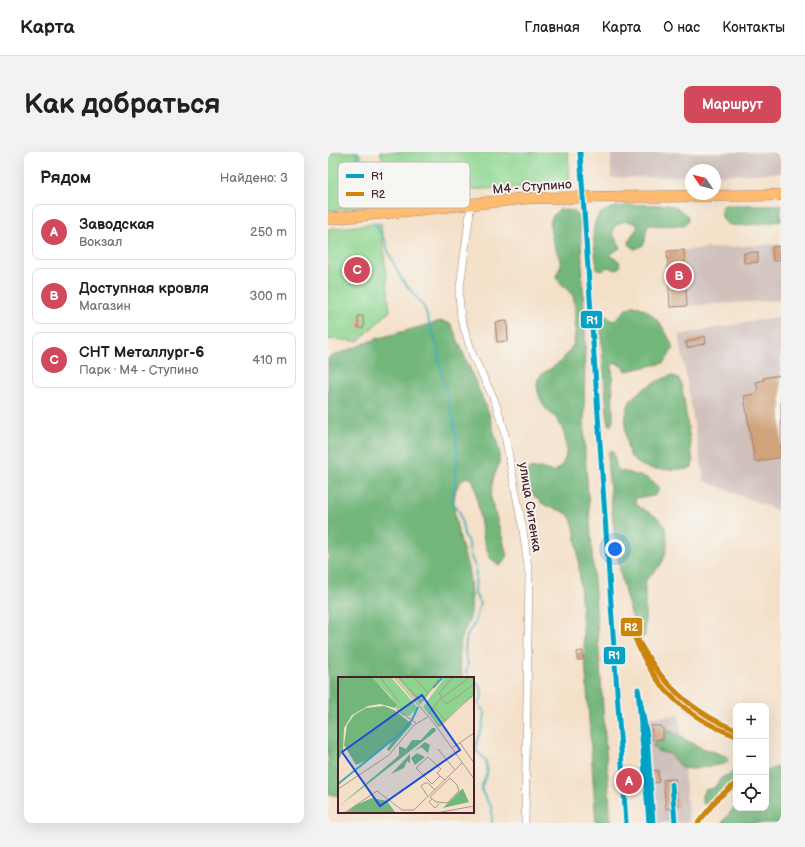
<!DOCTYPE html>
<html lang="ru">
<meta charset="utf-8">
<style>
:root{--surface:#fff;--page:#f2f2f2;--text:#202124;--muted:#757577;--line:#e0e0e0;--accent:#d1495b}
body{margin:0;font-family:"Balsamiq Sans",sans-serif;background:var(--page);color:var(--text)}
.controls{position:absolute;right:12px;bottom:12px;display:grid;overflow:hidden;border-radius:8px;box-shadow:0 4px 16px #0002}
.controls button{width:36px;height:36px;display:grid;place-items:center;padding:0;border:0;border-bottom:1px solid var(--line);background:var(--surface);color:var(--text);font:20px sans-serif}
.compass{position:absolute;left:357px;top:12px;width:36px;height:36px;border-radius:50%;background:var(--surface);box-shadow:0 4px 16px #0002;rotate:305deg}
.you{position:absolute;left:287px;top:397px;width:14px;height:14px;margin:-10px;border:3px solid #fff;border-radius:50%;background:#1a73e8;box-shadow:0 0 0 6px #1a73e833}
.badge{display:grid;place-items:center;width:26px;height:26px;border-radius:50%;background:var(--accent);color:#fff;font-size:13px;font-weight:700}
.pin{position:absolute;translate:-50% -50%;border:2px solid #fff;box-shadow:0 1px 4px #0006}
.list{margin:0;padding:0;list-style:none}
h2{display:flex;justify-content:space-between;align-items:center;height:52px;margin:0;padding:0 16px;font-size:17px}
h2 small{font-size:13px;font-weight:400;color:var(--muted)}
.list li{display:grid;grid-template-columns:26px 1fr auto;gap:12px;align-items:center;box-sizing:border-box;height:56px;margin:0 8px 8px;padding:0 8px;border:1px solid var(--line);border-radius:8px}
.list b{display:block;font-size:15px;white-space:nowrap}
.list p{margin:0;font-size:13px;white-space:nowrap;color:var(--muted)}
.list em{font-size:13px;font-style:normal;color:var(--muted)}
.icon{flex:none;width:22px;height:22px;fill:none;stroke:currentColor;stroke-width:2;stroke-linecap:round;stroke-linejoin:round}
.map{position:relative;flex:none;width:453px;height:671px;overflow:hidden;border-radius:8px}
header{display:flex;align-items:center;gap:24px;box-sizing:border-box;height:56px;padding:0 20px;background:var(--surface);border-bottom:1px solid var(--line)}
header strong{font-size:19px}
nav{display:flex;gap:22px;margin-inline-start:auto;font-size:14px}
.intro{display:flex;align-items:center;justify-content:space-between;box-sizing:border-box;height:96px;padding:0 24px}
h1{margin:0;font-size:28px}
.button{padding:10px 18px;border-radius:8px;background:var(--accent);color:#fff;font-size:14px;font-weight:700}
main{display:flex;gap:24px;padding:0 24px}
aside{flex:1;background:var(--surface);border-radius:8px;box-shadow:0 4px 16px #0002}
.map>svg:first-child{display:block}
.industrial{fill:#cfc0bb}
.green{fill:#8dd58f;stroke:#6c7a5d}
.forest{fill:#72b67a;stroke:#5e6a52}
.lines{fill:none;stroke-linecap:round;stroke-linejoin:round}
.stream{stroke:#3cadb5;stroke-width:2}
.building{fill:#d0a37a}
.minor-casing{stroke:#9f807a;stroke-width:8}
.primary-casing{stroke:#9f807a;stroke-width:12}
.minor{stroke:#fff;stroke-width:7}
.primary{stroke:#febc70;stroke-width:11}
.rail-1-casing{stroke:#f6f6f2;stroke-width:8}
.rail-2-casing{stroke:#f6f6f2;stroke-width:8}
.rail-1{stroke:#04a2c6;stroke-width:5}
.rail-2{stroke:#cc840b;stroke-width:5}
.labels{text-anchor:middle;stroke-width:3.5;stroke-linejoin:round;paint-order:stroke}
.street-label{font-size:13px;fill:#4a1f2b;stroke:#f6f6f2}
.inset-river{fill:none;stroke:#3cadb5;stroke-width:2}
.inset-road{fill:none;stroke:#b09389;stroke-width:1}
.view{fill:#1d4ed8;fill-opacity:0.15;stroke:#1d4ed8;stroke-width:2}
.inset-edge{fill:none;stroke:#4a1f2b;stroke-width:2}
.key{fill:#f6f6f2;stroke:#c2b6b6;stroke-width:1}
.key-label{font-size:11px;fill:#4a1f2b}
.line-badge{stroke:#f6f6f2;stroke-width:1.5}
.badge-label{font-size:11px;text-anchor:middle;font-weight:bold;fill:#fff}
</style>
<header>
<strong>Карта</strong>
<nav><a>Главная</a><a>Карта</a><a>О нас</a><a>Контакты</a></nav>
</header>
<div class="intro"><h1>Как добраться</h1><a class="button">Маршрут</a></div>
<main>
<aside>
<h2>Рядом<small>Найдено: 3</small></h2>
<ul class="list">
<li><span class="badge">A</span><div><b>Заводская</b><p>Вокзал</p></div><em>250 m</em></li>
<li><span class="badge">B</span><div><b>Доступная кровля</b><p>Магазин</p></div><em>300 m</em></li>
<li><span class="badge">C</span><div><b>СНТ Металлург-6</b><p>Парк · М4 - Ступино</p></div><em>410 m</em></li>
</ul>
</aside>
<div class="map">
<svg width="453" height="671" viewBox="0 0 453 671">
<rect width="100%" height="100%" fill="#f6f6f2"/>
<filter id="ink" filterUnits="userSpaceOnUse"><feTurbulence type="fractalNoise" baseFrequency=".025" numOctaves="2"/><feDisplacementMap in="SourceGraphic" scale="8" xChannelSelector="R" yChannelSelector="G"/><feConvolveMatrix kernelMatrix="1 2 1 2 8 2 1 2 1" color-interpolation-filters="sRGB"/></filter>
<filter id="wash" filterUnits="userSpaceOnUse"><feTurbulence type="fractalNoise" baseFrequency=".012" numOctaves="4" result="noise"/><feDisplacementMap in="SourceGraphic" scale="16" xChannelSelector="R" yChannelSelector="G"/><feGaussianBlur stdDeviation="0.9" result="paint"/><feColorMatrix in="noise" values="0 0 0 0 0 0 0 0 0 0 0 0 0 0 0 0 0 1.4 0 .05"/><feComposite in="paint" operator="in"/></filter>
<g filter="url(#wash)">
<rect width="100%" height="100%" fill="#f4e0c8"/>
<g class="industrial">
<path d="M283,0H453V21L387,23V18H363V24L283,26Z"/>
<path d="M453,92V148L342,155L339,99Z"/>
<path d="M453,164V360L376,329L351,183Z"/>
<path d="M351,563L361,671H327L318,566Z"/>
</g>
<g class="green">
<path d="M0,0H31L48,54L0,59Z"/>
<path d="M52,0H240L242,33L66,41Z"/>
<path d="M53,71L62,159L30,189L0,187V77Z"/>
</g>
<g class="forest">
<path d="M339,53L345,54L359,63L360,69L356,74L322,73C312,81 325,93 306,97L301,93L302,86L310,75L307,71C297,68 293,69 285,76V83L291,92L292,96L284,101L283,104L291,109L292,114L289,118L279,115L274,119L269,117C268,103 263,85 267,71C273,47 320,54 339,53Z"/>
<path d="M397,53H453V69C444,70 406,76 400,72C394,69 393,63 393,56Z"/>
<path d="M232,57L246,59L252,66L257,181L256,285L283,671H268L250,402C248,391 248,375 242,365C237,357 225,358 217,353C209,349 201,337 196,329L197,322L201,317L212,316L225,320C244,311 240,284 230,269C228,265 224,263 221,260C215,255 209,241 209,233C209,222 219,219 227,214C233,210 241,200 245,193C249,183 247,155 245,144L229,127L228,124L233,113C230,96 211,70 232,57Z"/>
<path d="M305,154C323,154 341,181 345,197L336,211L299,219L289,211L284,212L285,266L284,272L282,274L280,272L272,168L276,162L283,168L287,169L298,157Z"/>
<path d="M113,169L123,172L161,262L171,298V312L165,327L163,346L179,403L175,411L171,413L162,406L155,385L147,334L144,327L139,325C112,338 135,394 140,416C142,425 144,452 143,461C142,468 138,475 135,481C130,495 130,512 135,526H11V644L0,642V206L48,187Z"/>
<path d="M342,224C351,224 352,228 354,235L365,310L364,315L359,317C344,317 326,320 313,313C309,311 304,307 302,303C296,291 295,259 303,248C309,239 332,227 342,224Z"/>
<path d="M281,299H284C288,305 286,312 290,318L319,326L331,335L329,342C323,347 314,343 307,347C307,359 332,360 337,376C341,388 339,405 331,415C326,421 320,423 317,431V484L313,485L310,480C291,434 286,385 282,336C281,324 278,310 281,299Z"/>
<path d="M339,577L369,594L398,604L400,608L397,612L366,617L353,616L342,602L329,599L325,594L328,589H336Z"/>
<path d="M453,612V671H394L408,653V656H438V620Z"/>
<path d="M408,619V626L394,637L380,652H376L374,650V643L377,638L386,636L393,626Z"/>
</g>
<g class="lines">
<g class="stream">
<path d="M27,0L31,8L41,21L38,34L41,56"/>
<path d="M46,70L58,90L60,99L72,125L96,155L110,197L114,227L120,244L122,260L125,266L128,286L129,312L124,349L132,361L136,382L141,392L142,403L148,416L147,442L152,451L147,471L140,481L138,489L137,501L140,511L138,520L142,526"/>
<path d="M145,528L153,535L154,546L150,551L157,561C156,577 148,584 148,598L158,609L159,622L154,633V640L164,656V671"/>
</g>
</g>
<g id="blocks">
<g class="building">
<path d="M453,94V108L445,109L444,95Z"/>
<path d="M356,98L359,154L342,155L339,99Z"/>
<path d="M430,100V110L416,111V101Z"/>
<path d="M30,164H35L36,176H30Z"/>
<path d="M179,169L180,189L169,190L167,170Z"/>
<path d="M377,184L378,191L359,196L358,190Z"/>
<path d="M453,223V305L427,310L416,244L430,241L428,230L436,228L435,226Z"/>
<path d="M255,499L256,508H249V500Z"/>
<path d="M323,574H332L333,576H335V587L324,588Z"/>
<path d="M330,618L331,630L325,631L324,619Z"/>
<path d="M347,627L350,655L338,657L335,628Z"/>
</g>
</g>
</g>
<g filter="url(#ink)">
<use href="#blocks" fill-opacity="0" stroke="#9f807a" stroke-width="1"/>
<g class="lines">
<defs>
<path id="minor" d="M143,52L131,143L133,166L145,204L166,247L175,273L195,378L201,423L197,671"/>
<path id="primary" d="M0,67L201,46L453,43"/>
</defs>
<use href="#minor" class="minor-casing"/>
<use href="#primary" class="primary-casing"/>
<use href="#minor" class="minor"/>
<use href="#primary" class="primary"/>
<defs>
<g id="rail-1">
<path d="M252,0L298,671"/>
<path d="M344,632L347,671"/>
<path d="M321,671L310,537L319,584L325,671"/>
</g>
<g id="rail-2">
<path d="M408,578C355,556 326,523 302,472C320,529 352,563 408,584"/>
<path d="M370,671L390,646L408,631"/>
</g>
</defs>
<use href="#rail-1" class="rail-1-casing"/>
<use href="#rail-2" class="rail-2-casing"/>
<use href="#rail-1" class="rail-1"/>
<use href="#rail-2" class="rail-2"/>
</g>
</g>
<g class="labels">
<g class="street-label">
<text transform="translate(204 34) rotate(-4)" y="5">М4 - Ступино</text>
<text transform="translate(203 355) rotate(81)" y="5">улица Ситенка</text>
</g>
</g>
<g transform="translate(10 525)">
<rect width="136" height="136" fill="#f4e0c8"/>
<path d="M34,0H53L80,31L71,39L64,38L53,20ZM58,0H104L82,28ZM107,0H136V19L122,29L101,50L85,30Z" fill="#8dd58f"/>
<path d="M0,0H34L59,28L57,31L42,27L30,29L14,38L6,51L5,74L0,84ZM46,29L56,33L74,47L51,74L49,72L56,62L29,83L18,88L6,68L9,48L16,38L28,31ZM94,51H97L98,54L0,130L57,82L61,78V69L68,72L74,63H83ZM87,65L92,68L90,76L83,70L75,75ZM79,76L87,80L77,88L73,81ZM72,77V86L69,84L66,91L53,97ZM125,112L131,125L105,131L124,112ZM34,121L49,124L57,135L8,136L18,128Z" fill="#72b67a"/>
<path class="inset-river" d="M95,11L105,0M0,107L63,56L74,43L80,30"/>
<path class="inset-road" d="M42,0L62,26M56,0L96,46L136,102M61,0L83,25L100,3M76,0L89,15M104,21L101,16L115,0M103,22L109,27L136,7M59,29V33L78,46M97,31L108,44M91,37L101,23L132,0M98,46L102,49L136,17M122,66L136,86M114,71L136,56M100,72L117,93M102,99L94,107L78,91L90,80L103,92L99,96L102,99L107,103M112,101L119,108L121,114L109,126L98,125L92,120L111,102L113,101M0,112L51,78L76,48L90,40M90,120L83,109L87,106H90L97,113M94,122L91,125L97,131L101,127M6,136L39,114L64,133H76L124,86M98,136L136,129"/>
<path class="view" d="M84,18L122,73L42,129L4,75Z"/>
<rect width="136" height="136" class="inset-edge"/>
</g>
<rect x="10" y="10" width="132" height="46" rx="6" class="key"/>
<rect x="18" y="22" width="18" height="4" fill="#04a2c6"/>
<rect x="18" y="40" width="18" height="4" fill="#cc840b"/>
<g class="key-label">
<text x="43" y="28">R1</text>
<text x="43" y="46">R2</text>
</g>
<g class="line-badge">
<rect x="252" y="158" width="23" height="19" rx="4" fill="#04a2c6"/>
<rect x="292" y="465" width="23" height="20" rx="4" fill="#cc840b"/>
<rect x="275" y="494" width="23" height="19" rx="4" fill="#04a2c6"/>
</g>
<g class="badge-label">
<text x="264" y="172">R1</text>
<text x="303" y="479">R2</text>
<text x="286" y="507">R1</text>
</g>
</svg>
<div class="controls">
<button>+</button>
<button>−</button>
<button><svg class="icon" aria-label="locate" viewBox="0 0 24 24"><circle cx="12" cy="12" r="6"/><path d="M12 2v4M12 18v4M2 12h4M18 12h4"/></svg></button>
</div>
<svg class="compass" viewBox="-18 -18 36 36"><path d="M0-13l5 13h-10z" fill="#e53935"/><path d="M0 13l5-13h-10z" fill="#757577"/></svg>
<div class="you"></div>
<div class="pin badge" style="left:301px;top:629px">A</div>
<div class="pin badge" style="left:351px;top:124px">B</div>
<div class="pin badge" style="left:29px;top:118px">C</div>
</div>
</main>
